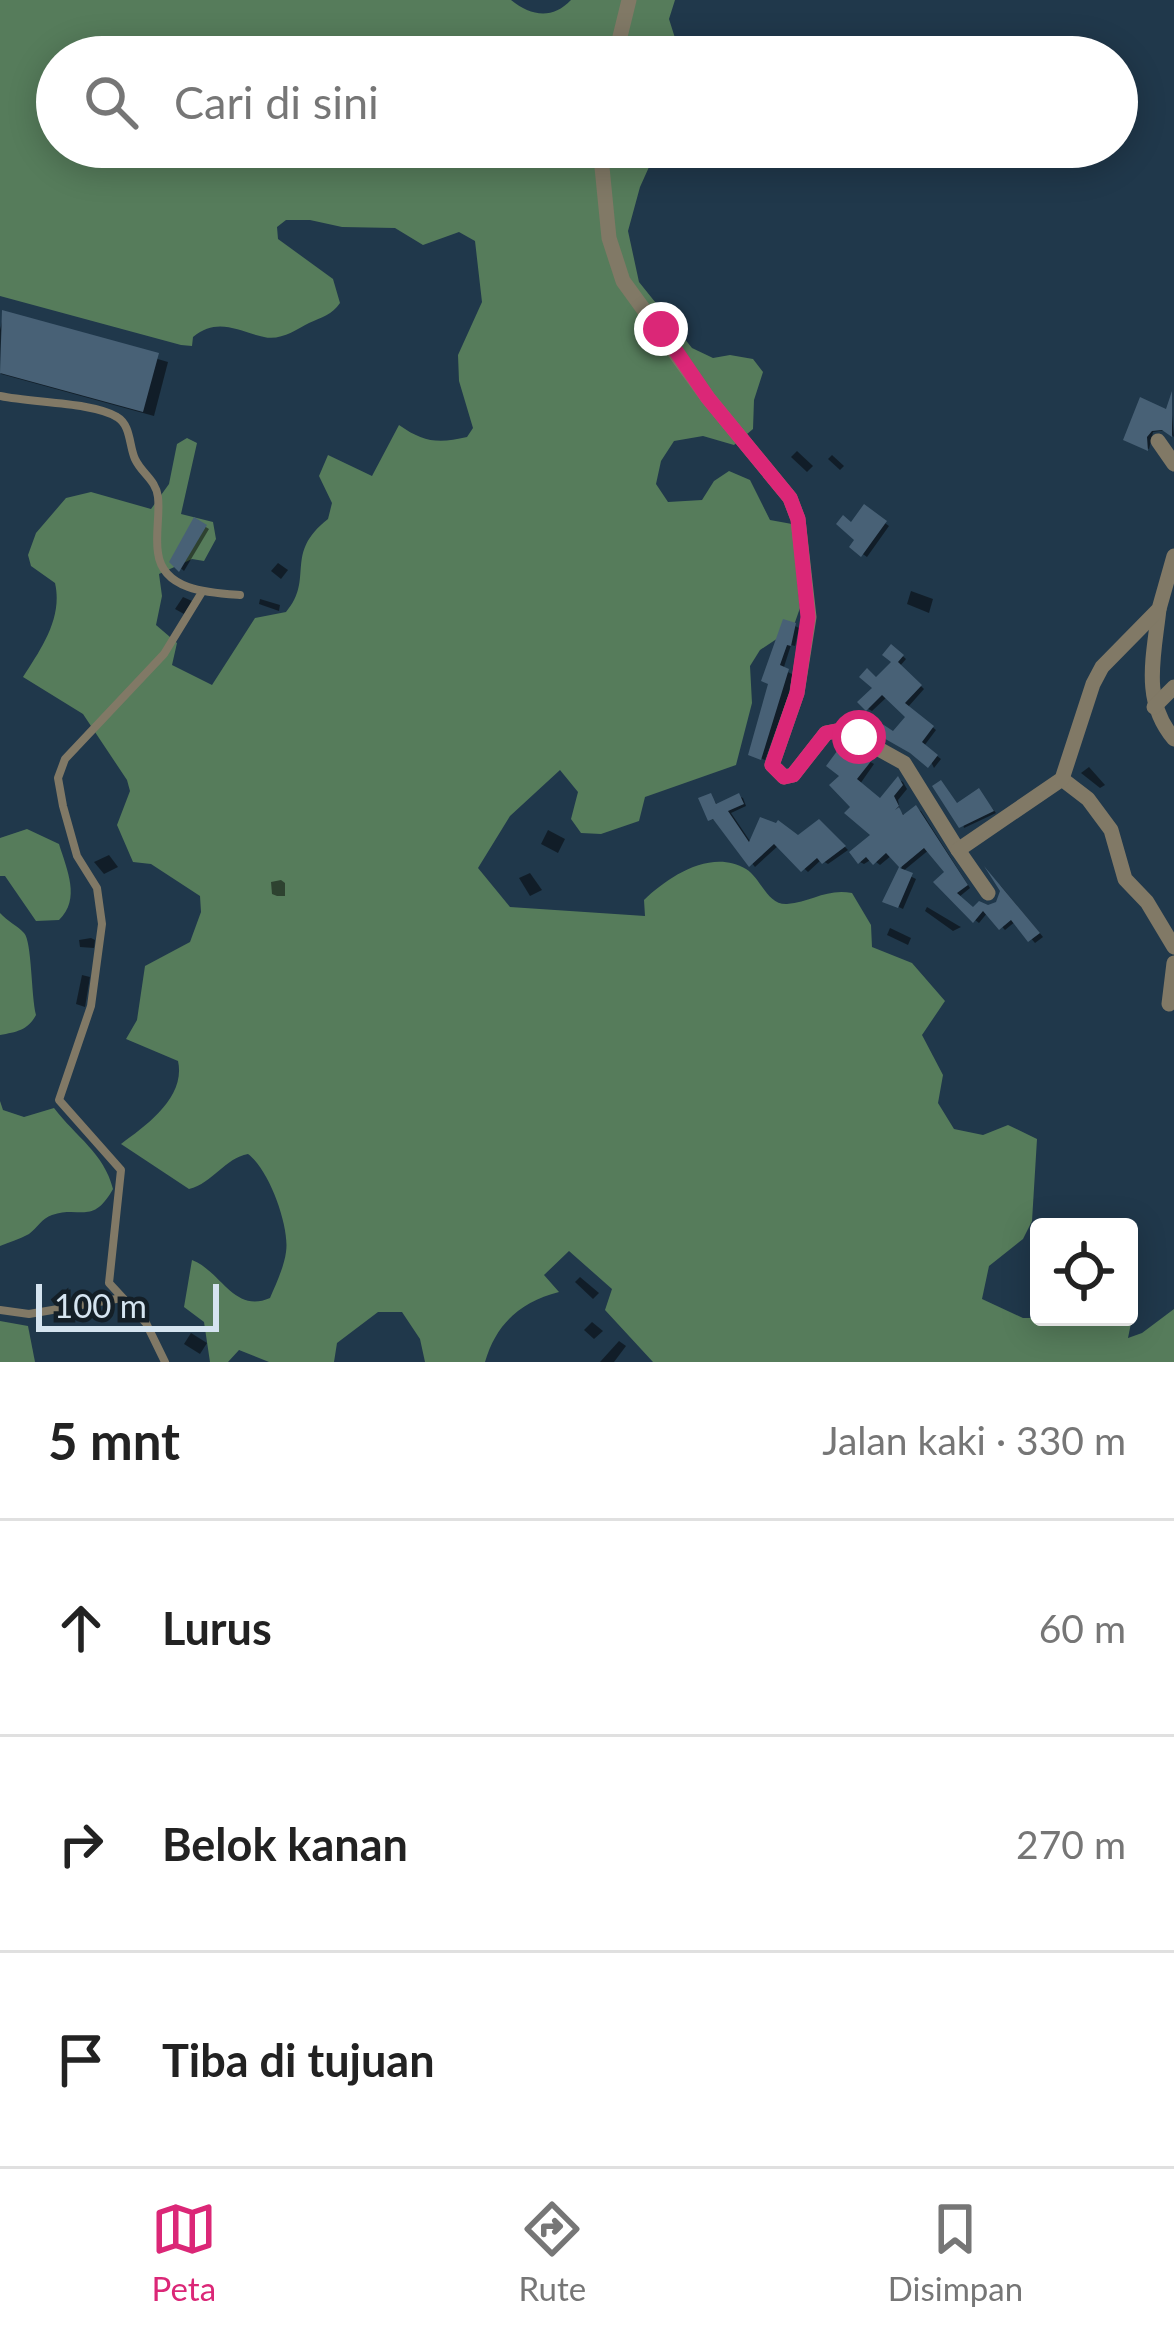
<!DOCTYPE html>
<html lang="id">
<meta charset="utf-8">
<style>
:root{--surface:#fff;--page:#f6f6f6;--text:#222;--muted:#767676;--line:#e0e0e0;--accent:#db2777}
body{margin:0;font-family:Lato,sans-serif;background:var(--page);color:var(--text)}
.controls{position:absolute;right:36px;bottom:36px;display:grid;overflow:hidden;border-radius:12px;box-shadow:0 6px 30px #0003}
.controls button{width:108px;height:108px;display:grid;place-items:center;padding:0;border:0;border-bottom:3px solid var(--line);background:var(--surface);color:var(--text);font:60px sans-serif}
.scale{position:absolute;left:36px;bottom:30px;width:183px;box-sizing:border-box;padding-left:12px;border:6px solid #d5e4f0;border-top:0;font-size:33px;line-height:42px;white-space:nowrap;color:#d5e4f0;-webkit-text-stroke:9px #141f27;paint-order:stroke}
.stop{position:absolute;width:36px;height:36px;margin:-27px;border:9px solid #db2777;border-radius:50%;background:#fff}
.stop.end{background:#db2777;border-color:#fff;box-shadow:0 3px 12px #0008}
.list{margin:0;padding:0;list-style:none}
h2{display:flex;justify-content:space-between;align-items:center;height:156px;margin:0;padding:0 48px;font-size:51px}
h2 small{font-size:39px;font-weight:400;color:var(--muted)}
.list li{display:grid;grid-template-columns:78px 1fr auto;gap:36px;align-items:center;box-sizing:border-box;height:216px;padding:0 48px;border-top:3px solid var(--line)}
.list b{display:block;font-size:45px;white-space:nowrap}
.list em{font-size:39px;font-style:normal;color:var(--muted)}
.icon{flex:none;width:66px;height:66px;fill:none;stroke:currentColor;stroke-width:2;stroke-linecap:round;stroke-linejoin:round}
.map{position:relative;flex:none;width:1174px;height:1362px;overflow:hidden}
.search{position:absolute;background:var(--surface);box-shadow:0 6px 30px #0003;left:36px;right:36px;top:36px;height:132px;display:flex;align-items:center;gap:30px;box-sizing:border-box;padding:0 42px;border-radius:66px;color:var(--muted);font-size:45px}
.sheet{height:804px;background:var(--surface)}
nav{display:flex;justify-content:space-around;align-items:center;box-sizing:border-box;height:168px;border-top:3px solid var(--line);background:var(--surface);font-size:33px;color:var(--muted)}
nav a{display:grid;justify-items:center;gap:6px}
nav .on{color:var(--accent)}
.map>svg:first-child{display:block}
.forest{fill:#567c5b}
.shadow{fill:#0007}
.building{fill:#486176}
.lines{fill:none;stroke-linecap:round;stroke-linejoin:round}
.service{stroke:#817966;stroke-width:8}
.minor{stroke:#817966;stroke-width:15}
.route{stroke:#db2777;stroke-width:15}
</style>
<div class="map">
<svg width="1174" height="1362" viewBox="0 0 1174 1362">
<rect width="100%" height="100%" fill="#20384b"/>
<g class="forest">
<path d="M0,0H511C531,16 552,20 571,0H675L669,19L681,57H57V147H658L640,187L628,231L639,282L692,348L713,358L730,355L753,359L763,372L754,400L753,429L734,445L703,436L674,441L661,461L656,484L668,502L702,500L714,481L729,471L750,480L770,520L792,524L800,608L793,628L760,650L750,666L752,703L736,765L645,797L639,821L601,834L581,833L571,819L578,792L560,770L510,816L478,868L510,907L645,916L644,900C668,877 711,848 746,869C761,878 767,905 787,904C811,902 827,888 852,893L871,925L872,947L912,963L945,1001L922,1035L943,1075L938,1103L954,1129L983,1135L1008,1125L1037,1139L1032,1221L1023,1239L989,1266L982,1299L1023,1318H1033L1039,1311V1317H1129V1262L1137,1293L1128,1338L1142,1333L1174,1309V1362H653L605,1310L612,1289L569,1251L544,1275L559,1292C520,1302 496,1324 485,1362H425L420,1339L402,1312H378L337,1343L334,1362H269L239,1350L228,1362H210L204,1322L184,1307L192,1260C221,1271 234,1314 270,1298C276,1284 284,1267 286,1252C290,1227 269,1169 248,1154C225,1158 213,1183 189,1189L121,1144C147,1125 186,1097 178,1061L126,1039L137,1020L145,966L190,942L201,912L200,896L151,864L133,862L117,825L130,791L127,780L83,714L23,677C41,649 63,618 55,583L31,566L28,555L36,533L66,498L91,492L151,509L169,484L177,444L187,438L197,443L181,514L213,522L216,539L204,561L192,559L159,574L162,596L156,625L177,643L172,665L212,685L255,618L286,612C315,578 283,554 328,519L332,503L319,476L328,455L372,476L399,425C423,442 438,444 467,437L473,428L459,381L458,355L482,302L475,241L459,232L423,245L395,228L342,227L310,220H286L277,227L278,239L333,279L340,303C332,315 322,317 309,323C296,330 280,341 264,337C237,331 218,317 193,337L192,346L181,345L0,296Z"/>
<path d="M27,829L59,844C67,870 81,899 59,920L36,921L5,876H0V838Z"/>
<path d="M0,913C7,921 18,926 24,933C32,941 31,996 36,1015C28,1030 17,1032 0,1035Z"/>
<path d="M0,1101L3,1110L24,1117L54,1108C76,1137 104,1153 113,1189C92,1226 81,1205 52,1215C42,1218 37,1228 29,1234C20,1239 9,1242 0,1246Z"/>
<path d="M0,1321L28,1326L35,1362H0Z"/>
</g>
<g class="shadow">
<path d="M4,314L168,362L154,416L1,374L0,330Z"/>
<path d="M1171,404L1174,437L1166,430L1153,432L1149,449L1126,439L1168,413Z"/>
<path d="M797,451L813,466L807,472L791,457Z"/>
<path d="M832,455L844,466L840,470L828,459Z"/>
<path d="M864,508L889,526L867,557L853,547L858,540L852,525Z"/>
<path d="M196,521L209,529L184,571L173,561Z"/>
<path d="M278,563L288,570L281,579L271,571Z"/>
<path d="M911,591L933,599L929,613L907,604Z"/>
<path d="M183,597L192,601L184,614L175,609Z"/>
<path d="M260,599L280,605L279,611L259,604Z"/>
<path d="M795,626L799,628L795,646L791,645L783,670L792,674L789,693L765,760L751,754L771,683Z"/>
<path d="M896,650L906,659L900,666L924,689L908,707L936,730L924,746L941,759L934,768L909,717L888,696L872,711L868,709L878,680L895,662Z"/>
<path d="M844,747L874,764L860,784L881,801L899,780L903,782L907,789L898,800L900,811L906,817L916,809L921,811L970,888L959,897L974,910L988,908L998,904L1003,890L1000,885L1043,937L1035,943L1016,921L1005,930L988,912L979,923L975,920L937,882L948,872L930,849L902,872L916,879L903,909L886,901L902,867L892,855L880,865L872,859L864,864L860,862L875,836L854,806L843,775Z"/>
<path d="M1089,767L1105,785L1100,788L1081,773Z"/>
<path d="M979,792L996,813L964,828L959,806Z"/>
<path d="M711,796L718,806L738,796L743,798L746,806L731,813L752,844L799,838L823,825L848,850L828,864L821,860L808,872L779,845L755,867L717,820L710,819Z"/>
<path d="M548,830L565,839L558,853L541,844Z"/>
<path d="M109,855L118,867L104,874L94,862Z"/>
<path d="M530,873L542,890L530,896L519,878Z"/>
<path d="M281,880L285,883V896H277L272,894L271,882Z"/>
<path d="M927,907L959,926L961,927L953,931L925,911Z"/>
<path d="M890,928L911,938L908,945L887,935Z"/>
<path d="M91,938L95,940L94,948L80,947L79,940Z"/>
<path d="M82,975L90,977L85,1007L76,1004Z"/>
<path d="M580,1277L599,1293L593,1299L575,1282Z"/>
<path d="M592,1322L603,1331L594,1339L584,1330Z"/>
<path d="M191,1333L207,1343L200,1354L184,1344Z"/>
<path d="M619,1341L626,1346L614,1362H600Z"/>
</g>
<g class="building">
<path d="M2,310L159,353L143,412L0,373Z"/>
<path d="M1172,391V437L1162,430L1152,431L1147,437L1148,451L1123,440L1140,397L1166,409Z"/>
<path d="M864,504L887,521L861,557L849,547L854,540L836,524L843,515L851,522Z"/>
<path d="M194,517L207,525L179,572L169,562Z"/>
<path d="M783,619L796,623L791,646L787,645L780,665L789,669L761,760L748,755L768,684L761,681Z"/>
<path d="M891,644L904,655L898,662L922,685L905,703L934,726L922,742L938,755L928,768L910,753L859,724L867,714L893,731L905,717L882,695L866,711L857,702L872,688L859,677L867,668L876,677L891,662L882,655Z"/>
<path d="M843,743L872,760L857,779L880,798L898,776L903,785L894,796L899,806L895,810L899,807L903,815L916,805L968,885L957,893L973,907L979,901L988,905L996,902L1000,891L984,866L1040,933L1028,942L1011,920L999,930L983,911L973,923L933,882L944,872L924,848L900,868L913,873L898,908L882,902L899,867L886,853L873,865L866,857L858,864L849,852L870,835L844,813L850,807L829,785L839,776L826,766Z"/>
<path d="M941,780L957,803L979,788L994,811L959,828L932,786Z"/>
<path d="M711,793L716,804L739,793L744,804L728,811L749,842L760,817L776,823L778,820L798,835L819,819L846,846L822,864L817,858L801,872L774,844L749,867L713,819L708,821L698,798Z"/>
</g>
<g class="lines">
<g class="service">
<path d="M0,396C31,403 93,402 117,417C131,425 129,446 135,459C142,474 156,480 158,497C160,516 155,535 158,553C163,591 210,593 240,595"/>
<path d="M0,1310L29,1314L122,1298"/>
<path d="M165,1362L146,1323L109,1283L121,1170L59,1100L91,1006L102,924L97,888L77,856L63,806L58,778L65,759L164,654L202,592"/>
</g>
<g class="minor">
<path d="M615,57L629,0"/>
<path d="M600,147L609,238L623,281L708,398L790,498L798,519L809,617L797,693L772,765L784,777L793,775L826,733L841,730L850,733L904,763L958,850"/>
<path d="M1158,441L1174,464"/>
<path d="M1159,609C1154,656 1141,700 1174,739"/>
<path d="M1154,707L1174,687"/>
<path d="M1062,779L1088,799L1111,830L1125,879L1147,902L1174,947"/>
<path d="M988,893L958,850L1062,779L1093,684L1102,667L1159,609L1174,556"/>
<path d="M1169,1004L1174,963"/>
</g>
</g>
<g class="lines">
<path class="route" d="M661,329L708,398L790,498L798,519L808,617L797,693L772,765L784,777L793,775L826,733L841,730L859,737"/>
</g>
</svg>
<div class="controls">
<button><svg class="icon" aria-label="locate" viewBox="0 0 24 24"><circle cx="12" cy="12" r="6"/><path d="M12 2v4M12 18v4M2 12h4M18 12h4"/></svg></button>
</div>
<div class="scale">100 m</div>
<div class="stop" style="left:859px;top:737px"></div>
<div class="stop end" style="left:661px;top:329px"></div>
<div class="search"><svg class="icon" aria-label="search" viewBox="0 0 24 24"><circle cx="10" cy="10" r="6"/><path d="M15 15l6 6"/></svg>Cari di sini</div>
</div>
<section class="sheet">
<h2>5 mnt<small>Jalan kaki · 330 m</small></h2>
<ul class="list">
<li><svg class="icon" aria-label="ahead" viewBox="0 0 24 24"><path d="M12 20V5M6 11l6-6 6 6"/></svg><div><b>Lurus</b></div><em>60 m</em></li>
<li><svg class="icon" aria-label="right" viewBox="0 0 24 24"><path d="M7 20v-9h11M14 6l5 5-5 5"/></svg><div><b>Belok kanan</b></div><em>270 m</em></li>
<li><svg class="icon" aria-label="arrive" viewBox="0 0 24 24"><path d="M6 21V4h12l-3 4 3 4H6"/></svg><div><b>Tiba di tujuan</b></div></li>
</ul>
</section>
<nav>
<a class="on"><svg class="icon" aria-label="map" viewBox="0 0 24 24"><path d="M3 6l6-2 6 2 6-2v14l-6 2-6-2-6 2zM9 4v14M15 6v14"/></svg>Peta</a>
<a><svg class="icon" aria-label="directions" viewBox="0 0 24 24"><path d="M12 3l9 9-9 9-9-9zM9 14v-3h6M13 9l2 2-2 2"/></svg>Rute</a>
<a><svg class="icon" aria-label="saved" viewBox="0 0 24 24"><path d="M7 4h10v16l-5-4-5 4z"/></svg>Disimpan</a>
</nav>
